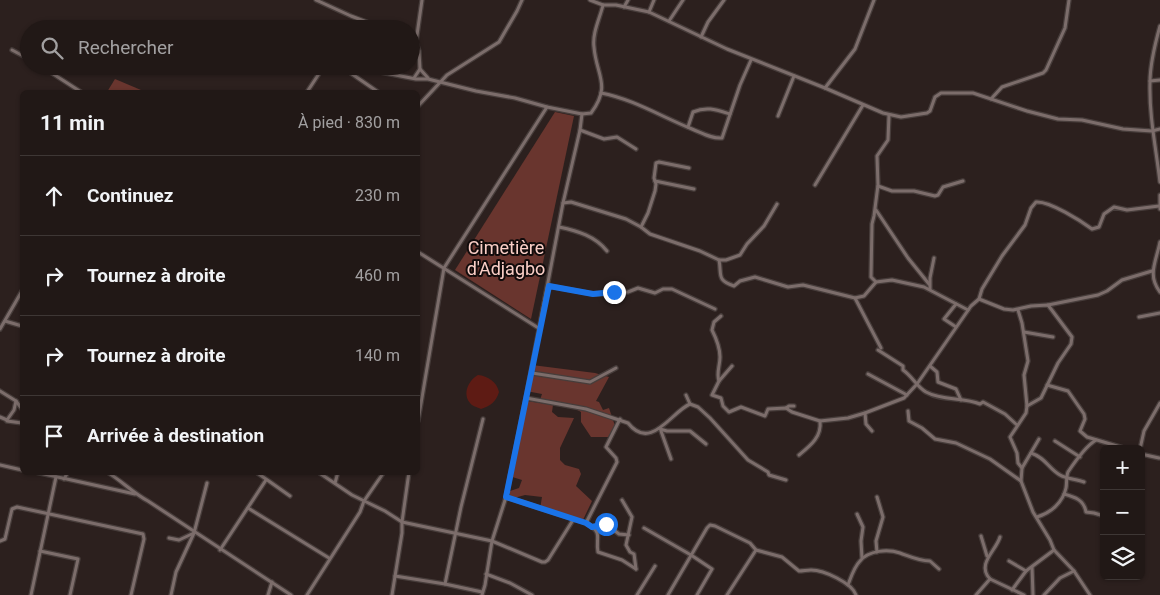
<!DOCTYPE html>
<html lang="fr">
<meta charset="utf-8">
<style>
:root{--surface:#211816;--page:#2d2523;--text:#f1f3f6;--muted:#a2a0a1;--line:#3e3735}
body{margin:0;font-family:Roboto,sans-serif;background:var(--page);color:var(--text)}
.controls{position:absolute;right:15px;bottom:15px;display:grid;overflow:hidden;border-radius:8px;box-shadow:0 1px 4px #0004}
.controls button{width:45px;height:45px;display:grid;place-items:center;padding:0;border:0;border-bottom:1px solid var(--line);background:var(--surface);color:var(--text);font:25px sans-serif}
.stop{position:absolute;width:15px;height:15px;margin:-11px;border:4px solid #1a73e8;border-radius:50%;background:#fff}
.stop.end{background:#1a73e8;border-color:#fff;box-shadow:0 1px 5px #0008}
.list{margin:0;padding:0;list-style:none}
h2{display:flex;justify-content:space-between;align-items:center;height:65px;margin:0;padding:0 20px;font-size:21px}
h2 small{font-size:16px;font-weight:400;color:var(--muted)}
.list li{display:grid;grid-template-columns:32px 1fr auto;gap:15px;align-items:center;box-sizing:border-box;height:80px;padding:0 20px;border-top:1px solid var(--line)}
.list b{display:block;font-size:19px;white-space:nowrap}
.list em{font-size:16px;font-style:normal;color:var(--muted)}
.icon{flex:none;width:28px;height:28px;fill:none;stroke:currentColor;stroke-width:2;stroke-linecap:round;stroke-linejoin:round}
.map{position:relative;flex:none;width:1160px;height:595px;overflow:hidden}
.search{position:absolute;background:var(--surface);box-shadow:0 1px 4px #0004;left:20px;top:20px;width:400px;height:55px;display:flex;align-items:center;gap:12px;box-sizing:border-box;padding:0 18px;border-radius:28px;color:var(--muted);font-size:19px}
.panel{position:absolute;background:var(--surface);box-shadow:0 1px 4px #0004;left:20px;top:90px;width:400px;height:385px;border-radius:8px}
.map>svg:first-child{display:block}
.green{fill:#69352e}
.water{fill:#5e1b14}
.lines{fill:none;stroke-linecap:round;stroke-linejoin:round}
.minor-casing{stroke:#473d3b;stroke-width:5.5}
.minor{stroke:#7c6d6b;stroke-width:3}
.route{stroke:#1a73e8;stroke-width:6}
.labels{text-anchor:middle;stroke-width:4;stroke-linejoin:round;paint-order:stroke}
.park-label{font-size:18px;fill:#facec6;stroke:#110b0b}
</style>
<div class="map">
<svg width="1160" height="595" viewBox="0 0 1160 595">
<rect width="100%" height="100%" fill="#2c201e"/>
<g class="green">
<path d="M115,79L141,90L139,92H107Z"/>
<path d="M555,112L574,116L531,319L455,270Z"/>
<path d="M532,365L595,373L609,377L596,401L599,402L603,410L609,408L615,426L608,437H591L581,422V412L570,406L540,400L542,394L526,391Z"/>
<path d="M527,401L553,405L552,412L558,417L574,418L560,448V460L565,465L579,469L581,474L576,486L592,501L582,522L540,509L542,497L525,495L514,498L510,497V491L519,488L522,480L509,476L524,402Z"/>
</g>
<path class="water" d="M478,375C488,376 497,382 499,392C496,402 490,406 481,409C477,407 472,406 470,403C462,393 469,380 478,375Z"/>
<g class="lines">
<defs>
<g id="minor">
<path d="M316,0L351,16L385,29"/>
<path d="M603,5H616L649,12L727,49L825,88L883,113L901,117L927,113L930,111L935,97L941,93H973L1027,111L1058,119L1082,120L1123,129L1152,131L1160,129"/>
<path d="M624,7L628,0"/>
<path d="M649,12L654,0"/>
<path d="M669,21L683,0"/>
<path d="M1160,26C1155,44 1150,63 1150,82C1149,116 1156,148 1160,182"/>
<path d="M701,37L708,22L724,0"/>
<path d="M12,50L29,59"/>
<path d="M41,66L81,92"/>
<path d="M341,67L349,66L416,79H428L476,91L515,98L547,107L582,114L591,113C612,85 596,75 594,47C592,33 600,18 603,5L590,0"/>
<path d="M342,67L378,92"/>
<path d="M420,69L428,78"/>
<path d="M414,78L420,69L419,51L416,42L422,0"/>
<path d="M1150,81L1160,80"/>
<path d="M825,88L855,49L874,0"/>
<path d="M307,92L324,66"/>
<path d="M601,93C633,99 662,117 692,129C702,133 712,139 722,138L740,85L751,60"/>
<path d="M991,99L1002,87L1043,73L1046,70L1065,28L1069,0"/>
<path d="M418,106L447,75L499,42L517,11L522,0"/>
<path d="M889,115L888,140L877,156L878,185L874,216L872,224L871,277L876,282L892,280L924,287L968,310"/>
<path d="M778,116L794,76"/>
<path d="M688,127L693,112C707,106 717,110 730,114"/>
<path d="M580,130L604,139L617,137L636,149"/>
<path d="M655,181L694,189"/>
<path d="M815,185L863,105"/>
<path d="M878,186L892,191H914L935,196L938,195L943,187L963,181"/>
<path d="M1160,195V209"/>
<path d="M563,203L571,202L626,219L641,227L650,234L700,251L719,260H726L740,255L747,244L764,226L777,204"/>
<path d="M876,210L908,258L929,284"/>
<path d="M559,227C578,231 595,236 607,251"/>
<path d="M641,227L648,213L655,191L656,184L654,178L656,163L659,162L689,168"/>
<path d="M1160,242C1156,262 1147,275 1160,292"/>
<path d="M418,252L540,329"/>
<path d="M719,260C722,275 716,280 734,286L740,281L755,277L788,287L803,285L855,298L864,296L876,282"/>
<path d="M549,286L593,294L628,292L638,288L655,293L663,289H672L715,309"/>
<path d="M930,289V278L934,258"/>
<path d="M855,298L881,348"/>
<path d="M979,299L1004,309L1013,310L1031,306L1048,305L1072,337L1071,344L1058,363L1041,398L1027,406"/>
<path d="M956,304L944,319L956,327"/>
<path d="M1048,305L1098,295L1107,291L1122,280L1152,271"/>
<path d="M1018,310L1022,323L1028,361L1024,375L1027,406L1026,413L1010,437L1017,453L1018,463L1022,468L1021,481"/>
<path d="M1139,317L1160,313"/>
<path d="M5,321L22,326"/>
<path d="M0,329L22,291"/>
<path d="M1024,332L1053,337"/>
<path d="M878,350L903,366V370C912,376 917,387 926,392C942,401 963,397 980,404L983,402L1005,414L1017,425"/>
<path d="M732,366L719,381L712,395L721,398L723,406L729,412L741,407L765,416L768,409L786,408L792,412L820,421L848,418L865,413L904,398L917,384L971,306L979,299L982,289L1002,256L1025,225L1031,208L1036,202C1050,201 1081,221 1092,229L1099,227L1104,214L1114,207L1127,210L1159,206"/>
<path d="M930,366L937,372L938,382L956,389L961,400"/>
<path d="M532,373L590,382L616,368"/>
<path d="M868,374L907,395"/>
<path d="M719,381C716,373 720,366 720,357C720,348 716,338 712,330L714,322L721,316"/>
<path d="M1047,385L1068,391L1084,414L1085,419L1080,431L1087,437L1127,449"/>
<path d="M0,391L16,401L22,409"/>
<path d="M686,395L690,404"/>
<path d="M526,398L586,409L628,423C651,452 671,412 690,404L698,407L710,418L748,460L768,472L769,475L786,480"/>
<path d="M786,408L789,406H794"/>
<path d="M908,411L909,421L922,428L935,439L956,443L990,459L1021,481L1033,512L1050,540L1054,550L1074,571L1090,595"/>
<path d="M865,413L866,424L872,431"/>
<path d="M0,417L7,420L14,410L16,401"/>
<path d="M7,421L22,423"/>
<path d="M418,421L444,268L547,107"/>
<path d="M660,429L667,431H690L706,444"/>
<path d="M661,431L671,459"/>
<path d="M1055,441L1080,457"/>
<path d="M1140,449L1144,431L1160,403"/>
<path d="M1031,453C1046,458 1048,468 1060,475C1066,479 1077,479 1084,482"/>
<path d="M1141,454L1159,458"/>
<path d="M799,455C810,446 822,437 820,421"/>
<path d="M0,465L22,470"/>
<path d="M1022,468L1039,439"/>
<path d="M35,472L135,494"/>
<path d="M107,472C122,481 133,493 148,501L291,595"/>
<path d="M256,472L290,496"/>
<path d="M318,472L352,495L385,511L402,522L492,541L542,562H545L548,560L573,520"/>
<path d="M64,479L68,472"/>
<path d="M335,483L338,472"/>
<path d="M1064,494C1075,497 1084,500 1086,512L1094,513L1104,516"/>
<path d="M506,497L586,523L617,462L616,458L606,447L620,419"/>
<path d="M622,500L632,517L626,545L630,552L634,554L636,569"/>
<path d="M248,508L329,558"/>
<path d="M857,514L863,527L861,541L862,558"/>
<path d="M1037,517C1051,513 1063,502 1066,488C1067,483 1066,477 1068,472C1074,463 1086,446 1096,440"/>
<path d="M586,523C604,533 595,537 598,552L622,560L636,569"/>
<path d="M592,527L606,524L619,534L629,535"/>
<path d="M1103,527L1104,526"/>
<path d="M644,528L691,555L712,569L697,595"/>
<path d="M981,536L987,556"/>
<path d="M169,538L179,540L194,533"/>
<path d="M0,541L5,539L12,509L17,507L143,534L144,539L131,595"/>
<path d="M220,550L266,480"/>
<path d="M40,551L78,559L70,595"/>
<path d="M877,552L876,541L883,517L877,497"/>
<path d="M1009,561L1026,571"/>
<path d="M1032,567L1033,595"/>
<path d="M486,574L510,583L532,595"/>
<path d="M395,576L445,584L482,592"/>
<path d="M990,579C976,564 996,551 1000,537"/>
<path d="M445,584L461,507L483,419"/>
<path d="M848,585C851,577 854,567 860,561C869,550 888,549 900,553C911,557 919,561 930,561L939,569"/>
<path d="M1012,590L1026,571L1054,550"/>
<path d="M31,595L56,477"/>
<path d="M171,595L176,572L194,533L207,483"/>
<path d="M268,595L272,582"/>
<path d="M307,595L360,512L364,501L384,472"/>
<path d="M392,595L402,533V522L409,472"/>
<path d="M482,595L485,585L492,541L506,497L526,398L563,203L580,130L582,114"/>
<path d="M637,595L655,566"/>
<path d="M668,595L707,528L710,525L715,526L750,543L756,550L782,557L799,571C803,571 807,570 811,570C824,570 852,583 856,595"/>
<path d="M727,595L756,550"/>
<path d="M976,595L990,579L1024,595"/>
<path d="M1044,595L1060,578L1074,571"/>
</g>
</defs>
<use href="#minor" class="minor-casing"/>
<use href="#minor" class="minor"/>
</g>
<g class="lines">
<path class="route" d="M606,524L592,527L586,523L506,497L549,286L593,294L614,292"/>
</g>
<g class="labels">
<g class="park-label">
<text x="506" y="254">Cimetière<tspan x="506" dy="21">d'Adjagbo</tspan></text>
</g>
</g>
</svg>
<div class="controls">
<button>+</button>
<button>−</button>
<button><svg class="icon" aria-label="layers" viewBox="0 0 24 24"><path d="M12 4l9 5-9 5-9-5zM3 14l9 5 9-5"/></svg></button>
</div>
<div class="stop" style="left:606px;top:524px"></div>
<div class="stop end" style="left:614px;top:292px"></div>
<div class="search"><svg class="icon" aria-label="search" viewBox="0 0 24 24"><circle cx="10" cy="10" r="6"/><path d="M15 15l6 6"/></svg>Rechercher</div>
<section class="panel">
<h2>11 min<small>À pied · 830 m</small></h2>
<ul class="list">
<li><svg class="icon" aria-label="ahead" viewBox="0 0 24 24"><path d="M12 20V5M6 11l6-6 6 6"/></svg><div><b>Continuez</b></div><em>230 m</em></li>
<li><svg class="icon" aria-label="right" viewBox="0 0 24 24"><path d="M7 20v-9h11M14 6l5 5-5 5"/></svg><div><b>Tournez à droite</b></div><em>460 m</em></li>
<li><svg class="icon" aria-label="right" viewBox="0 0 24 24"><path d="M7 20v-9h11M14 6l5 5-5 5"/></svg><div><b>Tournez à droite</b></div><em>140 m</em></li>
<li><svg class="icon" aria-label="arrive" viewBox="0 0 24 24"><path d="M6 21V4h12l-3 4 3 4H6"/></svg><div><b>Arrivée à destination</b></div></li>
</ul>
</section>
</div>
